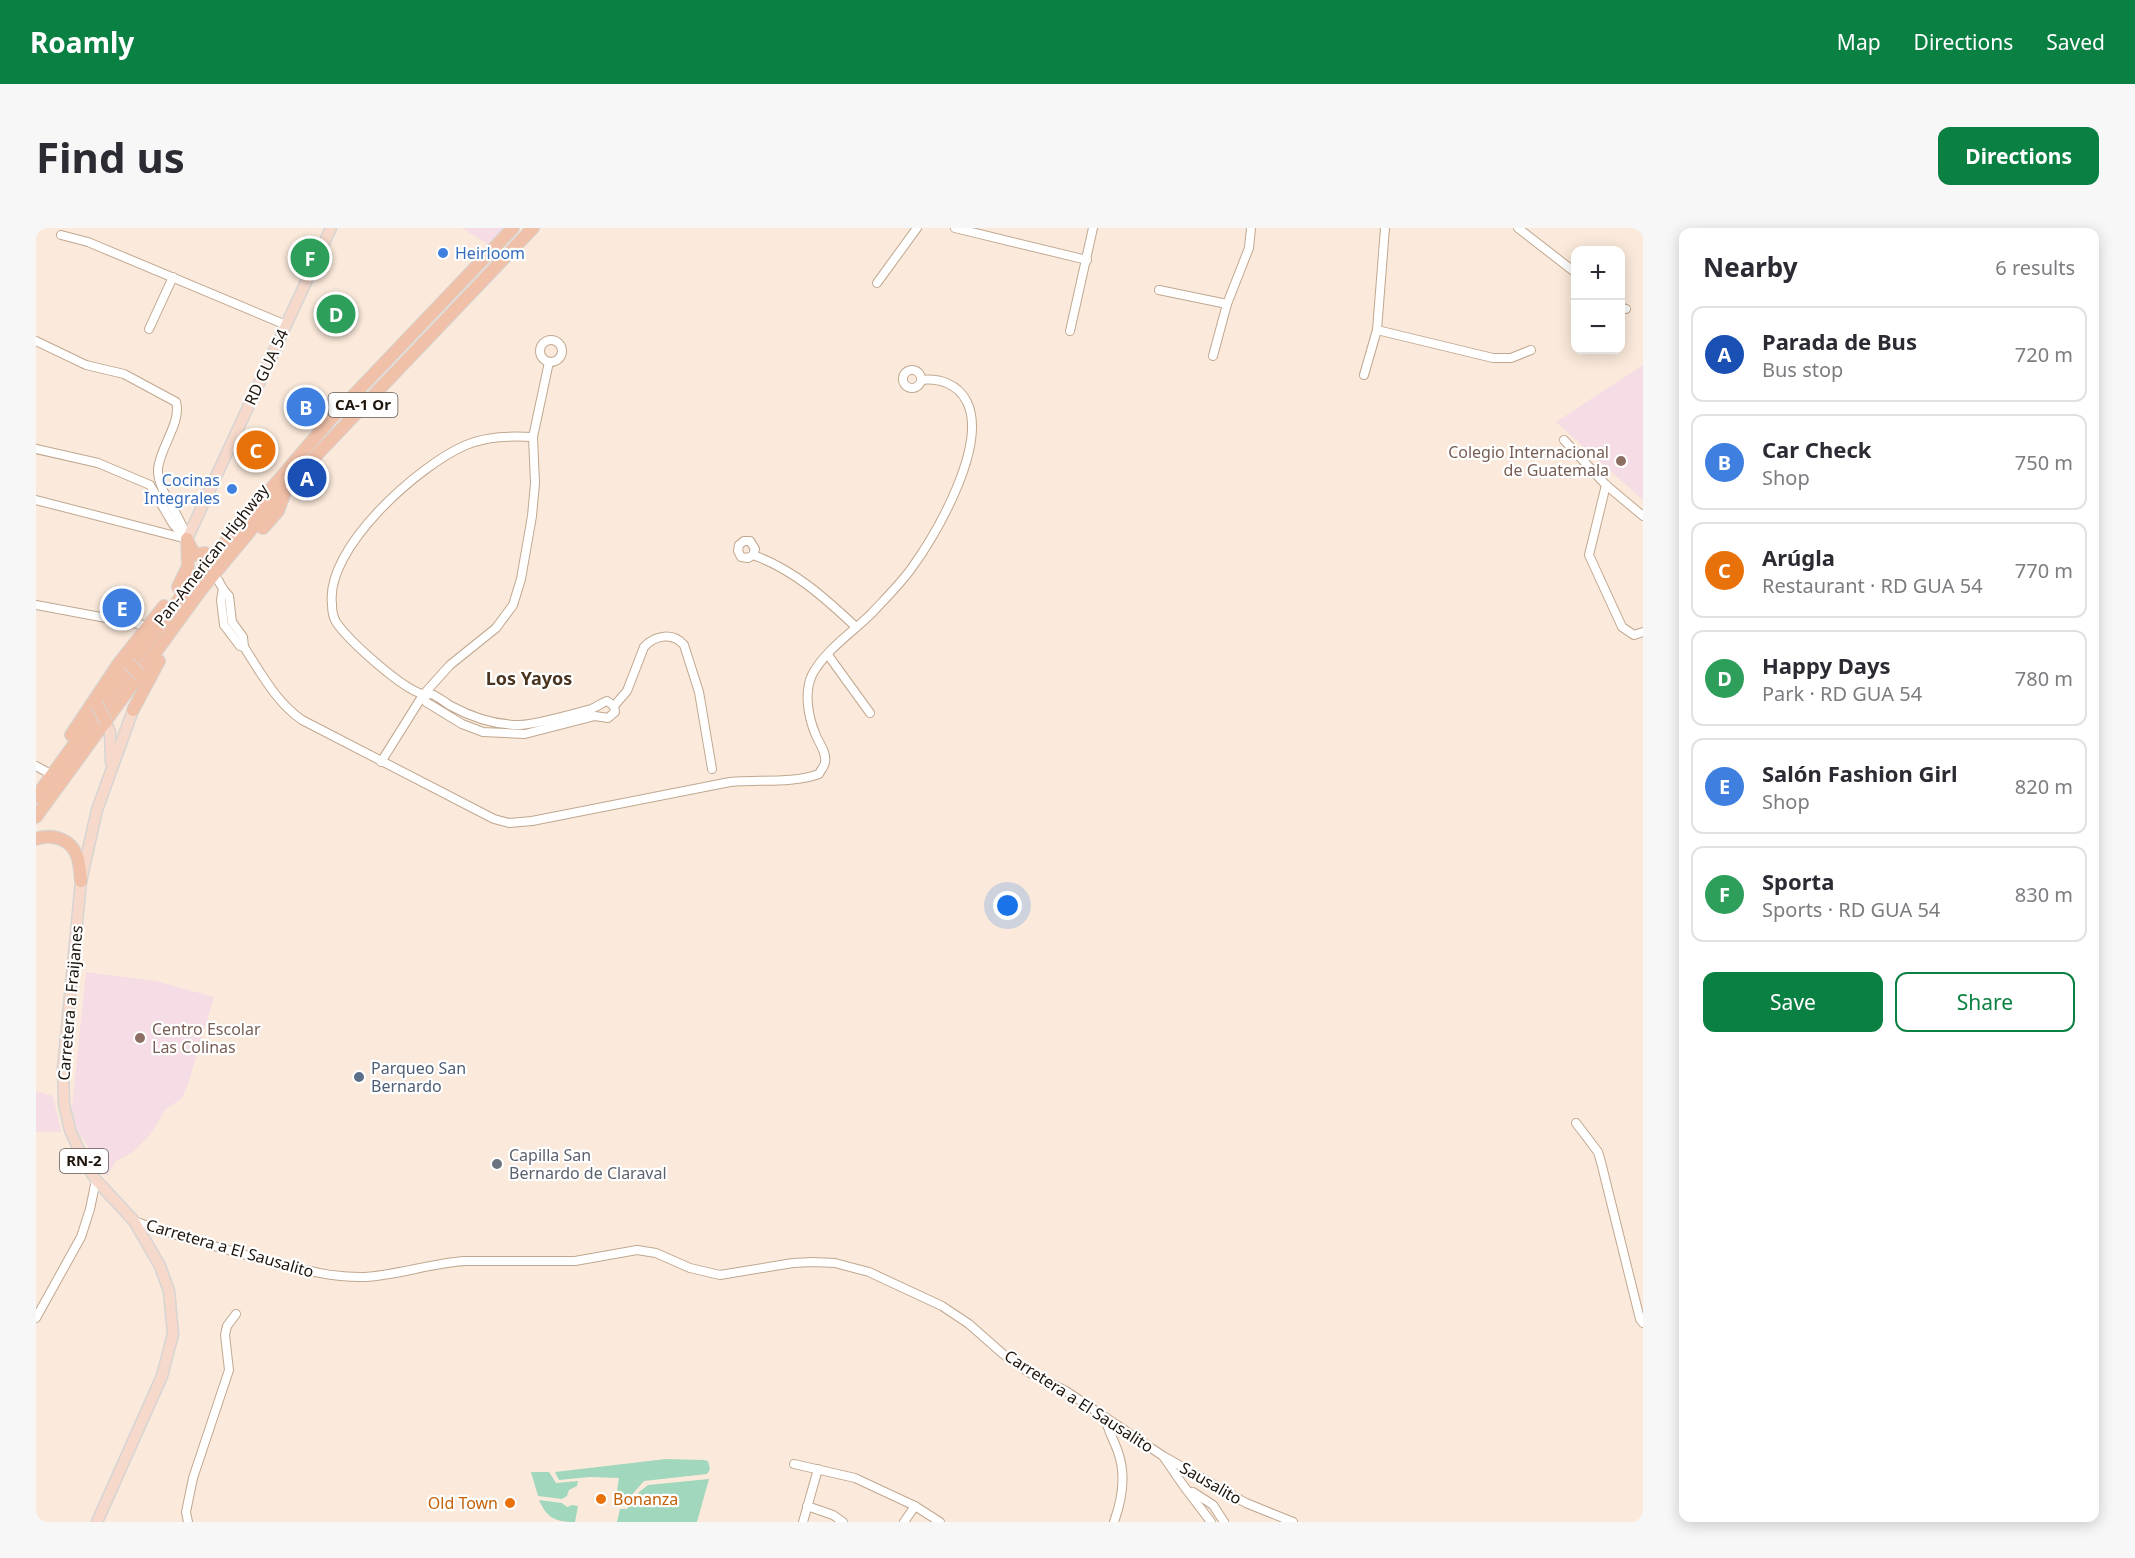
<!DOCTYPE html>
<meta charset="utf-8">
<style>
:root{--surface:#fff;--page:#f7f7f7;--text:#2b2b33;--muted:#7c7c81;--line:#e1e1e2;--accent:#0b8043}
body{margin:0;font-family:"Noto Sans",sans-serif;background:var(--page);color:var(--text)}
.controls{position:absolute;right:18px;top:18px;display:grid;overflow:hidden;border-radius:12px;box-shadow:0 3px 15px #0003}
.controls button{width:54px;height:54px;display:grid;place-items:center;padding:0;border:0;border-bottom:2px solid var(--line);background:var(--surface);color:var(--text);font:30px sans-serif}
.you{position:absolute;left:972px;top:678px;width:21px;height:21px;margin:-15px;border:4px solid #fff;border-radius:50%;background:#1a73e8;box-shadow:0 0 0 9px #1a73e833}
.badge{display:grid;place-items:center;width:39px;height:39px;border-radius:50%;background:var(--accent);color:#fff;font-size:20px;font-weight:700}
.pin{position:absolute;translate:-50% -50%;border:3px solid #fff;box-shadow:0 2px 6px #0006}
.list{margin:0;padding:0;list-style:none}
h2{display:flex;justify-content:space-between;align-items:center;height:78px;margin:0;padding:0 24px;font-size:26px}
h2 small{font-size:20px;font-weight:400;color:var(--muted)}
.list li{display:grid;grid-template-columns:39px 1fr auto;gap:18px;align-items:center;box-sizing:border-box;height:96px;margin:0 12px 12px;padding:0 12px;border:2px solid var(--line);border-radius:12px}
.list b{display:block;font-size:22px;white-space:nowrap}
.list p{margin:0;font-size:20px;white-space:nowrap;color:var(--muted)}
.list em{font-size:20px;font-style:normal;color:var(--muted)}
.actions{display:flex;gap:12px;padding:18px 24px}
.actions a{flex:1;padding:14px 0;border:2px solid var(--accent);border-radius:12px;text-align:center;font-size:21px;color:var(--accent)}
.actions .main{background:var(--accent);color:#fff}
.map{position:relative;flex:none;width:1607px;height:1294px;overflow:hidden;border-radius:12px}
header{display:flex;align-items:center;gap:36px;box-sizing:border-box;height:84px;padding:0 30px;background:var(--accent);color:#fff}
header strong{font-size:28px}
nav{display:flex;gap:33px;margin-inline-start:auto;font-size:21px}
.intro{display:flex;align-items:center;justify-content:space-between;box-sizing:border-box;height:144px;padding:0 36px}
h1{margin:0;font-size:42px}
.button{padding:15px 27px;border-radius:12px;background:var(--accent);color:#fff;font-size:21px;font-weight:700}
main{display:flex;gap:36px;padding:0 36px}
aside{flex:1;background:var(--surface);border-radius:12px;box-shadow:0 3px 15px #0003}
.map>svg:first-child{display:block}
.education{fill:#f5dce5}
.green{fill:#a1d7bd}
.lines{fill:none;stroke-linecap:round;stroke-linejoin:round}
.minor-casing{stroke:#c1a78f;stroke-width:10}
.major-casing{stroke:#d6d5d3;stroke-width:13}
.highway-casing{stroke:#d6d5d3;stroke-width:14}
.minor{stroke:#fff;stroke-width:8}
.major{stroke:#f7d9cb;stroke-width:10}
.highway{stroke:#f1c0a8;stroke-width:12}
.highway-bridge-casing{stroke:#d6d5d3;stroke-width:14;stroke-linecap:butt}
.highway-bridge{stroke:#f1c0a8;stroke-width:12}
.shop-dot{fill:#3f7fe0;stroke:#fff;stroke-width:2}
.education-dot{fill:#8d6e63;stroke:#fff;stroke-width:2}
.service-dot{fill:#5c6f8a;stroke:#fff;stroke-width:2}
.worship-dot{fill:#6b7280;stroke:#fff;stroke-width:2}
.food-dot{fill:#e8710a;stroke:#fff;stroke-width:2}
.labels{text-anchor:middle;stroke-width:4.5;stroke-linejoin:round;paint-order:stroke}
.shield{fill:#fff;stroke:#625a54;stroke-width:1.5}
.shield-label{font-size:15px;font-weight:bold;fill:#1e140b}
.shop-label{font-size:16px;fill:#366cbe;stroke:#fff;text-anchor:start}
.street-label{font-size:16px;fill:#1e140b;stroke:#fff}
.education-label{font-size:16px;fill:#785e54;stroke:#fff;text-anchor:end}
.service-label{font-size:16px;fill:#4e5e75;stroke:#fff;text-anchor:start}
.worship-label{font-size:16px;fill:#5b616d;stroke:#fff;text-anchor:start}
.food-label{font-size:16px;fill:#c56008;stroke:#fff;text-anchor:start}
.neighbourhood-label{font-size:18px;font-weight:bold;fill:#4b3520;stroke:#fff}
</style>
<header>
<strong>Roamly</strong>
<nav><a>Map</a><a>Directions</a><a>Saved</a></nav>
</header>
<div class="intro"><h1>Find us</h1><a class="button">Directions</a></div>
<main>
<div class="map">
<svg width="1607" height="1294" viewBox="0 0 1607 1294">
<rect width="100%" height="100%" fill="#fbeadb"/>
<g class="education">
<path d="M426,0H471L453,17Z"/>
<path d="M1607,137V272L1520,194Z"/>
<path d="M50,744L120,753L178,769L152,856L146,870L129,882L116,904L97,924L80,933L71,948L40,900L36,880Z"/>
<path d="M0,863L17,868L25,904H0Z"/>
</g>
<g class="green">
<path d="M630,1231L668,1232L672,1233L674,1241L671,1246L608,1253L586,1278H584L587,1264L581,1263L583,1250L554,1249L523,1252L519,1244Z"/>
<path d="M495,1244H513L520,1255L542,1253L541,1258L533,1262L531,1268L526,1271L502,1268Z"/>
<path d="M673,1251L661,1294H581L584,1281H591L603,1264L612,1257Z"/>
<path d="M503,1272L526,1275L531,1279L536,1277L542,1278L539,1294C519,1294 511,1290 503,1272Z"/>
</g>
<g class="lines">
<defs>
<g id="minor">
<path d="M919,0L1051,32"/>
<path d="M1482,0L1540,45"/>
<path d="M25,7L52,14L250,97"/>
<path d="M841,55L881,0"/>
<path d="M1123,62L1191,76"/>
<path d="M1584,79L1590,81"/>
<path d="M113,101L137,49"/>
<path d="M1341,102L1457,130H1475L1495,122"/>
<path d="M1034,103L1057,0"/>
<circle cx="515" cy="123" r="11"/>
<path d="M0,113L50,137L88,146L140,174C146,194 124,219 122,241C121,264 146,287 151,311"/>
<path d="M1177,128L1191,76L1213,20L1215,0"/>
<circle cx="876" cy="151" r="9"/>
<path d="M1328,147L1341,102L1349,0"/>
<path d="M1528,212L1570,257L1607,288"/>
<path d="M0,221L62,235L114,257L137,296L150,310"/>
<path d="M1570,257L1553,327L1586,399L1598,407L1607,404"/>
<path d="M0,272L147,310"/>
<path d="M717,327L719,321L714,313H708L703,317L702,323L705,329L712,330L717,327C757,341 789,370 820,399"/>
<path d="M182,352L187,361L193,368L196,394L207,409L208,419C225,445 240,474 266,492L458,591L473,595L496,593L694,554C723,551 755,556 783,546C784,543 789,538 789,534C791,524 782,514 779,505C772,488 768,464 776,447C789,422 817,404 836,385C849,371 864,356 875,341C901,305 952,217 931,174C922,156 904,150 885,152"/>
<path d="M187,361L185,372L188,397L204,418L208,419"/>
<path d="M0,377L113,398"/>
<path d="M792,427L834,485"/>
<path d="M387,467L390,474L426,496L447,504L489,506L559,488L572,490L579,484L578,478L571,473C565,475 561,479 555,481C537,486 501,496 484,497C459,497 437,490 415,478C409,475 402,468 395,466C392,466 389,467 386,466C364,459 313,413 300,394C297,389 296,382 296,376C289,320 383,237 430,217C452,208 474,208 497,209"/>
<path d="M578,478L591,463L608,419C619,407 637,404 648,417L663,464L676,541"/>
<path d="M345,534L387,467L414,437L460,400L477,377L485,351L496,288L499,255L497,209L513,134"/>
<path d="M0,538L11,544"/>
<path d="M1540,895L1562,924L1565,934L1604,1091L1607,1095"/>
<path d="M98,993C137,1007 177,1018 217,1029C254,1038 291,1050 329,1049C363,1047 395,1035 429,1033H539L601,1022L620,1025L654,1040L684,1047L757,1035L777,1034L799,1035L833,1044L906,1078L933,1096L967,1126L992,1144L1030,1163L1127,1228L1147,1257L1175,1294"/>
<path d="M0,1090L45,1009L54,981L60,952"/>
<path d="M1069,1189C1071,1201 1078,1212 1082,1224C1090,1246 1086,1272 1078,1294"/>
<path d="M1129,1229L1210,1275L1257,1294"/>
<path d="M758,1236L819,1250L879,1278"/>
<path d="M1157,1264L1177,1277L1188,1294"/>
<path d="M771,1278L797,1287L807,1294"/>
<path d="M152,1294L150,1284L157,1250L193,1142L189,1107L191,1098L200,1086"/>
<path d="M767,1294L782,1241"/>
<path d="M868,1294L879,1278L904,1294"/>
</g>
<g id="major">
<path d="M151,311L295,0"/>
<path d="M71,497L74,504L75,534"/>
<path d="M61,1294L126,1148L137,1106L133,1063L124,1038L98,993L60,952L49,935L34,902L28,876L27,840L45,653L61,582L97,482"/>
</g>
<g id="highway">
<path d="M227,300L242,283L248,267"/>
<path d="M152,314L159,327L169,325"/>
<path d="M142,359L152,338L151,311"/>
<path d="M97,482L123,433"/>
<path d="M35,507L83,435L128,378"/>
<path d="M0,569L156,353L294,192L477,0"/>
<path d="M0,589L165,362L253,256L497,0"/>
<path d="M0,611C16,605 35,611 41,628C44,636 44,645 45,653"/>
</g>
</defs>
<use href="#minor" class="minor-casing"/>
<use href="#major" class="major-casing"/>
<use href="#highway" class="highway-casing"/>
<use href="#minor" class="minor"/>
<use href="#major" class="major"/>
<use href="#highway" class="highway"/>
<defs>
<g id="highway-bridge">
<path d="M92,435L104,447"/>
<path d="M60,475L70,494"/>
</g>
</defs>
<use href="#highway-bridge" class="highway-bridge-casing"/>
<use href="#highway-bridge" class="highway-bridge"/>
</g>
<g class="shop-dot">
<circle cx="407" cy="25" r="6"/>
<circle cx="196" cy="261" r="6"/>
</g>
<g class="education-dot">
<circle cx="1585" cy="233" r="6"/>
<circle cx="104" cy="810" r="6"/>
</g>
<circle class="service-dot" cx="323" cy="849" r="6"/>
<circle class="worship-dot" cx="461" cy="936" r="6"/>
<g class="food-dot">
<circle cx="565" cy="1271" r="6"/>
<circle cx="474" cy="1275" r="6"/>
</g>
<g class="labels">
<g class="shield">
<rect x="292.5" y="165" width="69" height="24" rx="4.5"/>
<rect x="24" y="921" width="48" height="24" rx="4.5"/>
</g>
<g class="shield-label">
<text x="327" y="182">CA-1 Or</text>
<text x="48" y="938">RN-2</text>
</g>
<g class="shop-label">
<text x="419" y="31">Heirloom</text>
<text x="184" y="258" text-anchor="end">Cocinas<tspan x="184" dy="18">Integrales</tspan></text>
</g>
<g class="street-label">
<text transform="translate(230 139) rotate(-65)" y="6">RD GUA 54</text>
<text transform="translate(175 327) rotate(-52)" y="6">Pan-American Highway</text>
<text transform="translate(34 775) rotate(-85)" y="6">Carretera a Fraijanes</text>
<text transform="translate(194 1020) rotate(16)" y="6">Carretera a El Sausalito</text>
<text transform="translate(1043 1173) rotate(33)" y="6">Carretera a El Sausalito</text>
<text transform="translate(1175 1255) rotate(30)" y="6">Sausalito</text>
</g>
<g class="education-label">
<text x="1573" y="230">Colegio Internacional<tspan x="1573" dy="18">de Guatemala</tspan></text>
<text x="116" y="807" text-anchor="start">Centro Escolar<tspan x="116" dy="18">Las Colinas</tspan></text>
</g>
<g class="service-label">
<text x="335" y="846">Parqueo San<tspan x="335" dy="18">Bernardo</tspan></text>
</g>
<g class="worship-label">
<text x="473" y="933">Capilla San<tspan x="473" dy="18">Bernardo de Claraval</tspan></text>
</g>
<g class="food-label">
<text x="577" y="1277">Bonanza</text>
<text x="462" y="1281" text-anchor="end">Old Town</text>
</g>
<g class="neighbourhood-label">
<text x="493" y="457">Los Yayos</text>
</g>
</g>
</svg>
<div class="controls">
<button>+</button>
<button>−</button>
</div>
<div class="you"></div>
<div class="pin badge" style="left:271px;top:250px;background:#1a4fb4">A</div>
<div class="pin badge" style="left:270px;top:179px;background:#3f7fe0">B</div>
<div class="pin badge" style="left:220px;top:222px;background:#e8710a">C</div>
<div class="pin badge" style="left:300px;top:86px;background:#2e9e5b">D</div>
<div class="pin badge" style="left:86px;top:380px;background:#3f7fe0">E</div>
<div class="pin badge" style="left:274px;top:30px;background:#2e9e5b">F</div>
</div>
<aside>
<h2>Nearby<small>6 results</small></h2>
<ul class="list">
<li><span class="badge" style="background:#1a4fb4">A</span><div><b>Parada de Bus</b><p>Bus stop</p></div><em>720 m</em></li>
<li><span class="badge" style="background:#3f7fe0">B</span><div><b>Car Check</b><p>Shop</p></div><em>750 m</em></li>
<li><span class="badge" style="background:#e8710a">C</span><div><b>Arúgla</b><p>Restaurant · RD GUA 54</p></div><em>770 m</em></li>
<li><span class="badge" style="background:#2e9e5b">D</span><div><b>Happy Days</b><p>Park · RD GUA 54</p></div><em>780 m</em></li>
<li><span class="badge" style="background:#3f7fe0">E</span><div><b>Salón Fashion Girl</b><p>Shop</p></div><em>820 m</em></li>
<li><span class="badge" style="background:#2e9e5b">F</span><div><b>Sporta</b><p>Sports · RD GUA 54</p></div><em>830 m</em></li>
</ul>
<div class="actions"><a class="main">Save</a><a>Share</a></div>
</aside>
</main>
